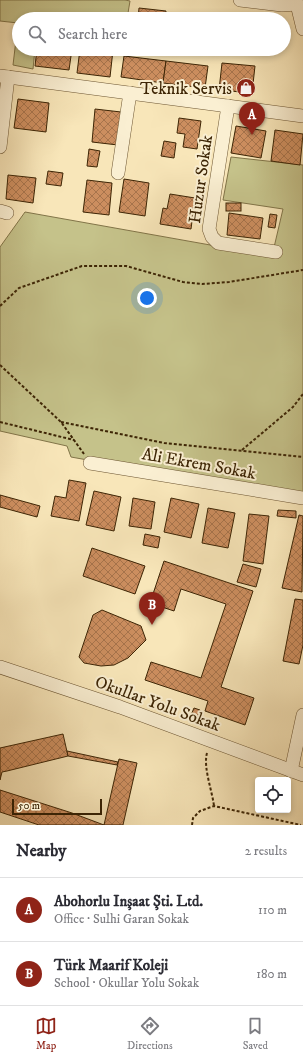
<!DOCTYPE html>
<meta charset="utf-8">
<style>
:root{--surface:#fff;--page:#f7f7f7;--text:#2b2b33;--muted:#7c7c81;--line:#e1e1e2;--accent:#8f2418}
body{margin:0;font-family:"IM FELL DW Pica",serif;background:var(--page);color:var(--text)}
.controls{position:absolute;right:12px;bottom:12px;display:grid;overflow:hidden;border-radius:4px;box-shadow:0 2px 6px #0003}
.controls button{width:36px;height:36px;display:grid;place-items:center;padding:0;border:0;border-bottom:1px solid var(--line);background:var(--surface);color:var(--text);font:20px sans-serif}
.scale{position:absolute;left:12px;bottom:10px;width:90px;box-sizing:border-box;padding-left:4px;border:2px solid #3d2505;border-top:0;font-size:11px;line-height:14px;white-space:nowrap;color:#3d2505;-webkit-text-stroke:3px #faefd2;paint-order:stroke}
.you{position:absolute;left:147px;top:298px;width:14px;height:14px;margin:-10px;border:3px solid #fff;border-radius:50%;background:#1a73e8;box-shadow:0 0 0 6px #1a73e833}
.badge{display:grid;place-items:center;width:26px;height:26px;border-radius:50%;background:var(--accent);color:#fff;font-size:13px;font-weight:700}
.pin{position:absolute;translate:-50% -33px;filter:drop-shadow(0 1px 2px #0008)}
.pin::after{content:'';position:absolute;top:21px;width:14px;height:12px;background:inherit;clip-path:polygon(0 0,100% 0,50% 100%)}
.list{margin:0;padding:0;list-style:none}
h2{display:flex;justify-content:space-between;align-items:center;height:52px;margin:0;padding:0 16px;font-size:17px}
h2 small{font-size:13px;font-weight:400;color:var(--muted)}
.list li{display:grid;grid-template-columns:26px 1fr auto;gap:12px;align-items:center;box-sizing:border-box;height:64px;padding:0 16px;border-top:1px solid var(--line)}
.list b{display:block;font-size:15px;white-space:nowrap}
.list p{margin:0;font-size:13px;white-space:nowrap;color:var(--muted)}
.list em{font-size:13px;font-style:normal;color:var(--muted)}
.icon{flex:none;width:22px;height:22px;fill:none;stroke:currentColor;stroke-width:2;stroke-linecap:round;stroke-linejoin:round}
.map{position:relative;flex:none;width:303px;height:825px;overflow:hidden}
.search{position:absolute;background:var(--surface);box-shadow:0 2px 6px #0003;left:12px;right:12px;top:12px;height:44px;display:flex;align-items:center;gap:10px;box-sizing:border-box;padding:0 14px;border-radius:22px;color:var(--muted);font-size:15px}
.sheet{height:180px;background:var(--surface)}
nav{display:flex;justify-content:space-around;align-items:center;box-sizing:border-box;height:56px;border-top:1px solid var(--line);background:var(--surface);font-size:11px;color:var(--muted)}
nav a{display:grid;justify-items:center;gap:2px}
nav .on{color:var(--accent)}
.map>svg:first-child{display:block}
.green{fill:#c5c28a;stroke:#817448}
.building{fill:url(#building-cross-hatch);stroke:#3d2505}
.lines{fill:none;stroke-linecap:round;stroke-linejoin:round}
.minor-casing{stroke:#6c5532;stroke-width:14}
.path{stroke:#3d2505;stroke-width:2;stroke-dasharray:3 2;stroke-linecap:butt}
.minor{stroke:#faefd2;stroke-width:13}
.labels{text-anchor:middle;stroke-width:4;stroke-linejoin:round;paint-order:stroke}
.poi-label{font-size:17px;fill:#3d2505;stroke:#faefd2;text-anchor:end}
.street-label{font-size:17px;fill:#3d2505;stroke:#faefd2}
</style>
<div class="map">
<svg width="303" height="825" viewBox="0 0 303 825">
<defs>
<pattern id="building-cross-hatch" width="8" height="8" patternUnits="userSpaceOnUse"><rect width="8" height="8" fill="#cc8e5f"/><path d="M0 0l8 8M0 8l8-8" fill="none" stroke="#a7744c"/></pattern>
</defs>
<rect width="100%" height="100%" fill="#f8e6b9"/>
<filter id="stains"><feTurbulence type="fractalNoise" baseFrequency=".005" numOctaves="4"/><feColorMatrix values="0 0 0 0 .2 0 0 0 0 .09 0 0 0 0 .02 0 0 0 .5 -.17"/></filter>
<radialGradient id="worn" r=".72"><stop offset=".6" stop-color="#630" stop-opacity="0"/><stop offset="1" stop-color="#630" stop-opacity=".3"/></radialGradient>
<g class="green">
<path d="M0,0H125L130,1L127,19H19V49H35L33,69L13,65L18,23L0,21Z"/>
<path d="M231,157L303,165V499L71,457L67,446L0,431V247L25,212L272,256L283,209L223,200Z"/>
</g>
<g class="building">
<path d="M139,8L166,11L165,19H138Z"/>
<path d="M173,13L198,16V19H172Z"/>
<path d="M211,15L239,18V19H211Z"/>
<path d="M37,49H72L69,70L35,66Z"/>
<path d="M80,49L113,50L110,77L77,73Z"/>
<path d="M213,49H236V51Z"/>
<path d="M256,49H279V51Z"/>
<path d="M124,56L166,61L163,83L121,77Z"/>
<path d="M166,61L208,66L205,88L163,83Z"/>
<path d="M222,63L255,66L252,93L219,90Z"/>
<path d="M18,99L49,103L46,132L14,128Z"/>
<path d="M95,109L121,112L118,145L92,142Z"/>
<path d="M179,118L201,121L197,149L183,147L185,134L177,133Z"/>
<path d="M236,126L266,131L261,158L231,153Z"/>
<path d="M275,130L303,134L300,165L271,161Z"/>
<path d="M164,141L176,143L174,158L161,156Z"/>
<path d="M89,149L100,151L97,167L87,166Z"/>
<path d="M48,171L63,173L61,186L46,184Z"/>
<path d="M8,175L36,178L33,203L6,199Z"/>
<path d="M124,179L149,183L145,216L119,212Z"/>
<path d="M87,180L112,183L109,215L83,212Z"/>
<path d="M170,194L195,198L191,229L160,224L163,208L167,209Z"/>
<rect x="226" y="203" width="15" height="8"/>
<path d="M229,213L263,218L260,239L227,235Z"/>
<path d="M270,214L277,215L275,228L268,227Z"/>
<path d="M69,480L86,483L79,521L51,516L55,496L66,498Z"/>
<path d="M94,491L121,497L114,531L86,525Z"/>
<path d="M0,495L40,506L37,517L0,507Z"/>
<path d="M133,498L155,502L151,529L129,526Z"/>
<path d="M171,498L199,504L191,538L164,532Z"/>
<path d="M208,508L235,513L228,548L202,543Z"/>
<path d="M278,510L296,511V518L277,516Z"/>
<path d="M249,514L269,516L263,564L243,561Z"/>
<path d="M299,515L303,516L302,592L282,588Z"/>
<path d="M145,534L160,537L158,548L143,545Z"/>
<path d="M92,548L145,566L135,594L83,576Z"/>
<path d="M164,561L253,591L221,687L254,698L245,725L205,711L208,701L145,680L151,662L201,678L226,604L181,589L174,611L150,603Z"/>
<path d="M243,564L261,569L256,587L237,582Z"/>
<path d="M295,599L303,600V645L299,664L283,661Z"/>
<path d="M102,610L141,626L146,640L128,658L114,665L101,666L84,663L79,657L93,615Z"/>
<path d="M194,708L200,710L197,718L191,715Z"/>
<path d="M63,734L68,756L7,771L2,772L0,780V748Z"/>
<path d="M67,751L118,762L117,765L68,756Z"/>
<path d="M119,759L137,763L123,825H104Z"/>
<path d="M0,790L72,813L104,825H39L0,812Z"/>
</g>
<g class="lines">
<defs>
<g id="minor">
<path d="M240,0L282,5L297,4"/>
<path d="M296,0L303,29"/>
<path d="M0,76L303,116"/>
<path d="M228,106L209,229L212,237L218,243L276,252"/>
<path d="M0,147L8,77"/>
<path d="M118,173L130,93"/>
<path d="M0,211L7,213"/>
<path d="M90,463L303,498"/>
<path d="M0,667L120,707L303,775"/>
<path d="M291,771L303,715"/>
</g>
</defs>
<use href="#minor" class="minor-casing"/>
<g class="path">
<path d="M0,306L19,288L82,266H126L183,282L202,284L229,282L303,270"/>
<path d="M0,365L61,422L84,454"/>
<path d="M0,422L74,440"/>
<path d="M61,422L164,443L303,457"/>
<path d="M242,450L293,407L303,394"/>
<path d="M207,753C203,767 212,790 214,806"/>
<path d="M192,825L193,818L200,811L214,806L301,825"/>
</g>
<use href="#minor" class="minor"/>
</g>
<defs>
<symbol id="shop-disc" viewBox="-11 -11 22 22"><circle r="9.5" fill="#8f2418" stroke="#faefd2"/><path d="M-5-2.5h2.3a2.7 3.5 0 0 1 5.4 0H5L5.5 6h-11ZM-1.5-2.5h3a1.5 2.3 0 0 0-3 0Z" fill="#fff"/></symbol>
</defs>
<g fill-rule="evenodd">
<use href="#shop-disc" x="235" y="77" width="22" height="22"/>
</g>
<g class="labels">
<g class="poi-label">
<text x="232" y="94">Teknik Servis</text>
</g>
<g class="street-label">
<text transform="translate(200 179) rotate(-82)" y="6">Huzur Sokak</text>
<text transform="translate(199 463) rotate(10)" y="6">Ali Ekrem Sokak</text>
<text transform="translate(158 703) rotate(20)" y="6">Okullar Yolu Sokak</text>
</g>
</g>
<rect width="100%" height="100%" filter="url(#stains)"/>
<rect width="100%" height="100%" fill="url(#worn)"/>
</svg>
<div class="controls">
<button><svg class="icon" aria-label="locate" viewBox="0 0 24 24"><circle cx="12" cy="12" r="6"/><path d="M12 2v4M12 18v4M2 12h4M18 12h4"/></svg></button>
</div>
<div class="scale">50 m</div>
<div class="you"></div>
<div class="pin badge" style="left:252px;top:135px">A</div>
<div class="pin badge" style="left:152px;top:625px">B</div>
<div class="search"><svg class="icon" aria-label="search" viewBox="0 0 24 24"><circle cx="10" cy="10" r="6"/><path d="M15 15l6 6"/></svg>Search here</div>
</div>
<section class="sheet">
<h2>Nearby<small>2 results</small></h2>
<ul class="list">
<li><span class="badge">A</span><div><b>Abohorlu Inşaat Şti. Ltd.</b><p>Office · Sulhi Garan Sokak</p></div><em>110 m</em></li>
<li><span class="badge">B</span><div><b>Türk Maarif Koleji</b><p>School · Okullar Yolu Sokak</p></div><em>180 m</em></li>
</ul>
</section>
<nav>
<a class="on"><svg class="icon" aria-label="map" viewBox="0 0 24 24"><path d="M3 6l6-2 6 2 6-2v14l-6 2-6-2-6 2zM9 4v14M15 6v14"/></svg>Map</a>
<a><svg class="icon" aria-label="directions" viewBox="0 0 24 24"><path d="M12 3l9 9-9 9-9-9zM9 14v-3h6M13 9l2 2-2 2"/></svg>Directions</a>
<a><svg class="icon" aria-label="saved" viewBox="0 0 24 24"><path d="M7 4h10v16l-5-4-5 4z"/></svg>Saved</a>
</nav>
